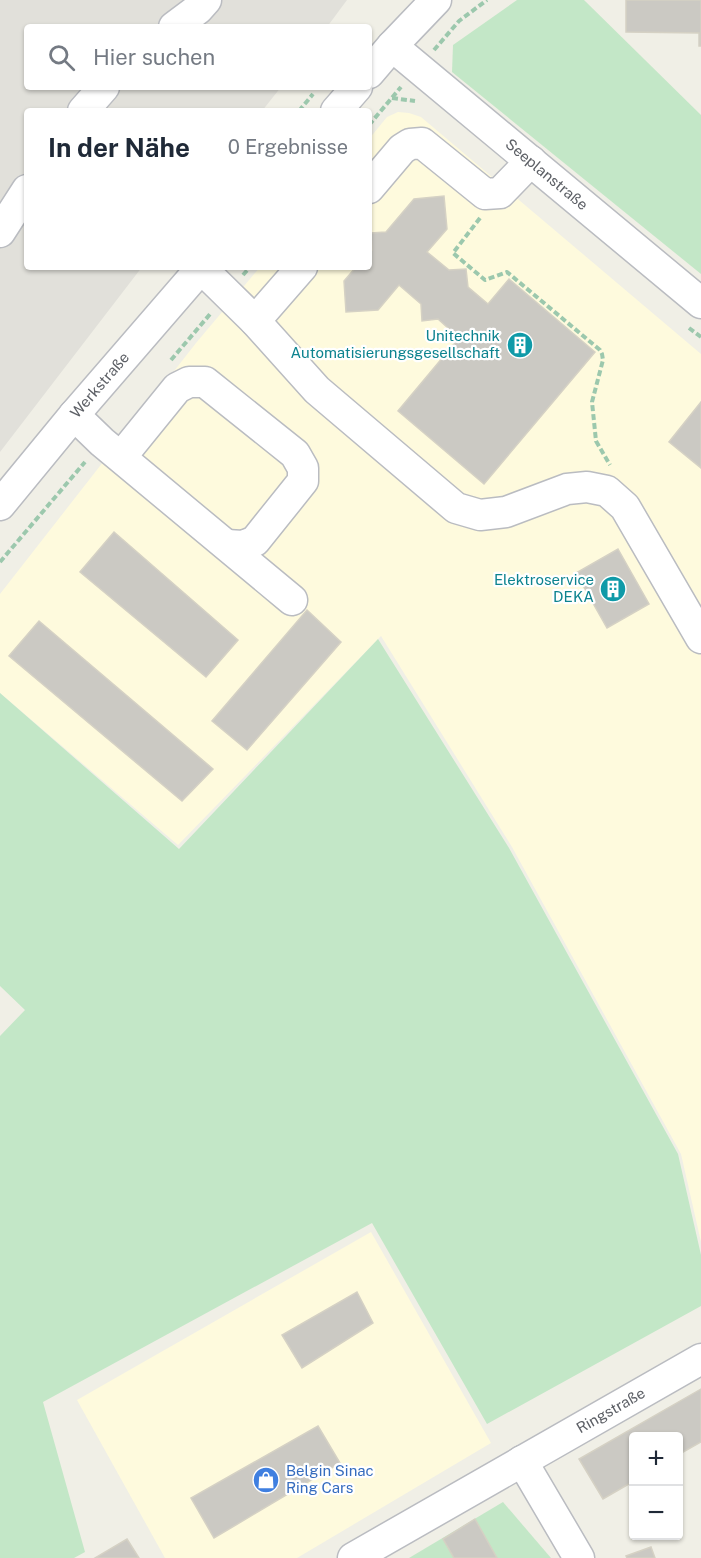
<!DOCTYPE html>
<html lang="de">
<meta charset="utf-8">
<style>
:root{--surface:#fff;--page:#f2f2f3;--text:#1f2937;--muted:#747a83;--line:#e0e1e3}
body{margin:0;font-family:"Public Sans",sans-serif;background:var(--page);color:var(--text)}
.controls{position:absolute;right:18px;bottom:18px;display:grid;overflow:hidden;border-radius:6px;box-shadow:0 2px 4px #0004}
.controls button{width:54px;height:54px;display:grid;place-items:center;padding:0;border:0;border-bottom:2px solid var(--line);background:var(--surface);color:var(--text);font:30px sans-serif}
.list{margin:0;padding:0;list-style:none}
h2{display:flex;justify-content:space-between;align-items:center;height:78px;margin:0;padding:0 24px;font-size:26px}
h2 small{font-size:20px;font-weight:400;color:var(--muted)}
.icon{flex:none;width:33px;height:33px;fill:none;stroke:currentColor;stroke-width:2;stroke-linecap:round;stroke-linejoin:round}
.map{position:relative;flex:none;width:701px;height:1558px;overflow:hidden}
.search{position:absolute;background:var(--surface);box-shadow:0 2px 4px #0004;left:24px;top:24px;width:348px;height:66px;display:flex;align-items:center;gap:15px;box-sizing:border-box;padding:0 21px;border-radius:6px;color:var(--muted);font-size:22px}
.panel{position:absolute;background:var(--surface);box-shadow:0 2px 4px #0004;left:24px;top:108px;width:348px;height:162px;border-radius:6px}
.map>svg:first-child{display:block}
.commercial{fill:#fefadd}
.industrial{fill:#e1e0da}
.green{fill:#c3e7c7}
.building{fill:#cbc9c3;stroke:#d5d1c4;stroke-width:1.5}
.lines{fill:none;stroke-linecap:round;stroke-linejoin:round}
.minor-casing{stroke:#babcc1;stroke-width:33}
.path{stroke:#9cc8ad;stroke-width:4;stroke-dasharray:6 3;stroke-linecap:butt}
.minor{stroke:#fff;stroke-width:30}
.labels{text-anchor:middle;stroke-width:4.5;stroke-linejoin:round;paint-order:stroke}
.street-label{font-size:15px;fill:#5d6066;stroke:#fff}
.culture-label{font-size:15px;fill:#0d838f;stroke:#fff;text-anchor:end}
.shop-label{font-size:15px;fill:#366cbe;stroke:#fff;text-anchor:start}
</style>
<div class="map">
<svg width="701" height="1558" viewBox="0 0 701 1558">
<rect width="100%" height="100%" fill="#f0efe6"/>
<g class="commercial">
<path d="M398,112L409,113L421,117L701,354V1242L681,1154L512,847L381,636L178,845L0,693V594L196,343L260,267H369V139L387,117Z"/>
<path d="M371,1232L491,1443L297,1558H165L77,1400Z"/>
</g>
<path class="industrial" d="M0,0H347L327,27H27V87H281L262,111H27V267H142L0,452Z"/>
<g class="green">
<path d="M517,0H584L701,115V274L452,72L453,45Z"/>
<path d="M378,639L509,848L678,1154L701,1255V1306L487,1424L372,1223L43,1402L85,1552L74,1558H0V1036L25,1010L0,986V693L179,849Z"/>
<path d="M503,1502L551,1558H409Z"/>
</g>
<g class="building">
<path d="M626,0H701V46H699V33L626,32Z"/>
<path d="M444,196L447,229L427,252L449,270L466,269L468,287L488,304L509,279L595,352L484,484L398,411L459,338L438,319L422,321L421,304L399,285L378,310L346,312L344,281L356,267H369V253L372,250L371,233L386,232L414,199Z"/>
<path d="M701,402V468L669,442Z"/>
<path d="M114,532L238,640L206,677L80,572Z"/>
<path d="M618,549L649,604L607,628L576,573Z"/>
<path d="M307,610L341,642L247,750L212,721Z"/>
<path d="M39,621L213,769L182,801L9,656Z"/>
<path d="M357,1292L373,1323L302,1368L282,1335Z"/>
<path d="M701,1389V1442L678,1455V1436H634V1481L603,1499L579,1459Z"/>
<path d="M318,1426L340,1463L214,1538L191,1498Z"/>
<path d="M475,1519L497,1558H454L443,1539Z"/>
<path d="M127,1539L139,1558H95Z"/>
<path d="M651,1547L655,1558H627L626,1556Z"/>
</g>
<g class="lines">
<defs>
<g id="minor">
<path d="M174,27L198,9L206,0"/>
<path id="s1" d="M392,46L701,303"/>
<path d="M369,73L392,46L436,0"/>
<path d="M83,111L104,87"/>
<path d="M336,111L357,87"/>
<path d="M369,188L402,149L410,144L422,143L485,194L500,193L531,161"/>
<path d="M0,232L27,190"/>
<path d="M201,268L255,321L317,390L456,508L480,515L506,512L567,489L587,487L607,491L625,507L701,638"/>
<path d="M255,321L302,267"/>
<path d="M74,415L102,442L292,600"/>
<path d="M121,457L177,388L189,382H205L295,454L303,468V481L255,541L243,546L227,545"/>
<path id="s2" d="M0,505L74,415L202,267"/>
<path d="M522,1461L579,1558"/>
<path id="s3" d="M353,1558L701,1359"/>
</g>
</defs>
<use href="#minor" class="minor-casing"/>
<g class="path">
<path d="M434,50L459,21L487,0"/>
<path d="M392,98L415,101"/>
<path d="M299,111L313,94"/>
<path d="M369,125L401,87"/>
<path d="M480,218L453,253L485,280L507,272L600,350L602,354L603,360L592,402L596,441L610,465"/>
<path d="M243,275L250,267"/>
<path d="M689,328L701,337"/>
<path d="M171,360L211,313"/>
<path d="M0,562L85,462"/>
</g>
<use href="#minor" class="minor"/>
</g>
<defs>
<symbol id="building-disc" viewBox="-11 -11 22 22"><circle r="9.5" fill="#0f9aa8" stroke="#fff"/><path d="M-4-6H4V6H1V3H-1V6H-4ZM-2.5-4.3h1.7v1.8h-1.7ZM.8-4.3h1.7v1.8H.8ZM-2.5-1h1.7V.8h-1.7ZM.8-1h1.7V.8H.8Z" fill="#fff"/></symbol>
<symbol id="shop-disc" viewBox="-11 -11 22 22"><circle r="9.5" fill="#3f7fe0" stroke="#fff"/><path d="M-5-2.5h2.3a2.7 3.5 0 0 1 5.4 0H5L5.5 6h-11ZM-1.5-2.5h3a1.5 2.3 0 0 0-3 0Z" fill="#fff"/></symbol>
</defs>
<g fill-rule="evenodd">
<use href="#building-disc" x="505" y="330" width="30" height="30"/>
<use href="#building-disc" x="598" y="574" width="30" height="30"/>
<use href="#shop-disc" x="251" y="1465" width="30" height="30"/>
</g>
<g class="labels">
<g class="street-label">
<text dy="5" stroke="none"><textPath href="#s1" startOffset="201">Seeplanstraße</textPath></text>
<text dy="5" stroke="none"><textPath href="#s2" startOffset="156">Werkstraße</textPath></text>
<text dy="5" stroke="none"><textPath href="#s3" startOffset="297">Ringstraße</textPath></text>
</g>
<g class="culture-label">
<text x="500" y="341">Unitechnik<tspan x="500" dy="17">Automatisierungsgesellschaft</tspan></text>
<text x="594" y="585">Elektroservice<tspan x="594" dy="17">DEKA</tspan></text>
</g>
<g class="shop-label">
<text x="286" y="1476">Belgin Sinac<tspan x="286" dy="17">Ring Cars</tspan></text>
</g>
</g>
</svg>
<div class="controls">
<button>+</button>
<button>−</button>
</div>
<div class="search"><svg class="icon" aria-label="search" viewBox="0 0 24 24"><circle cx="10" cy="10" r="6"/><path d="M15 15l6 6"/></svg>Hier suchen</div>
<section class="panel">
<h2>In der Nähe<small>0 Ergebnisse</small></h2>
<ul class="list">
</ul>
</section>
</div>
